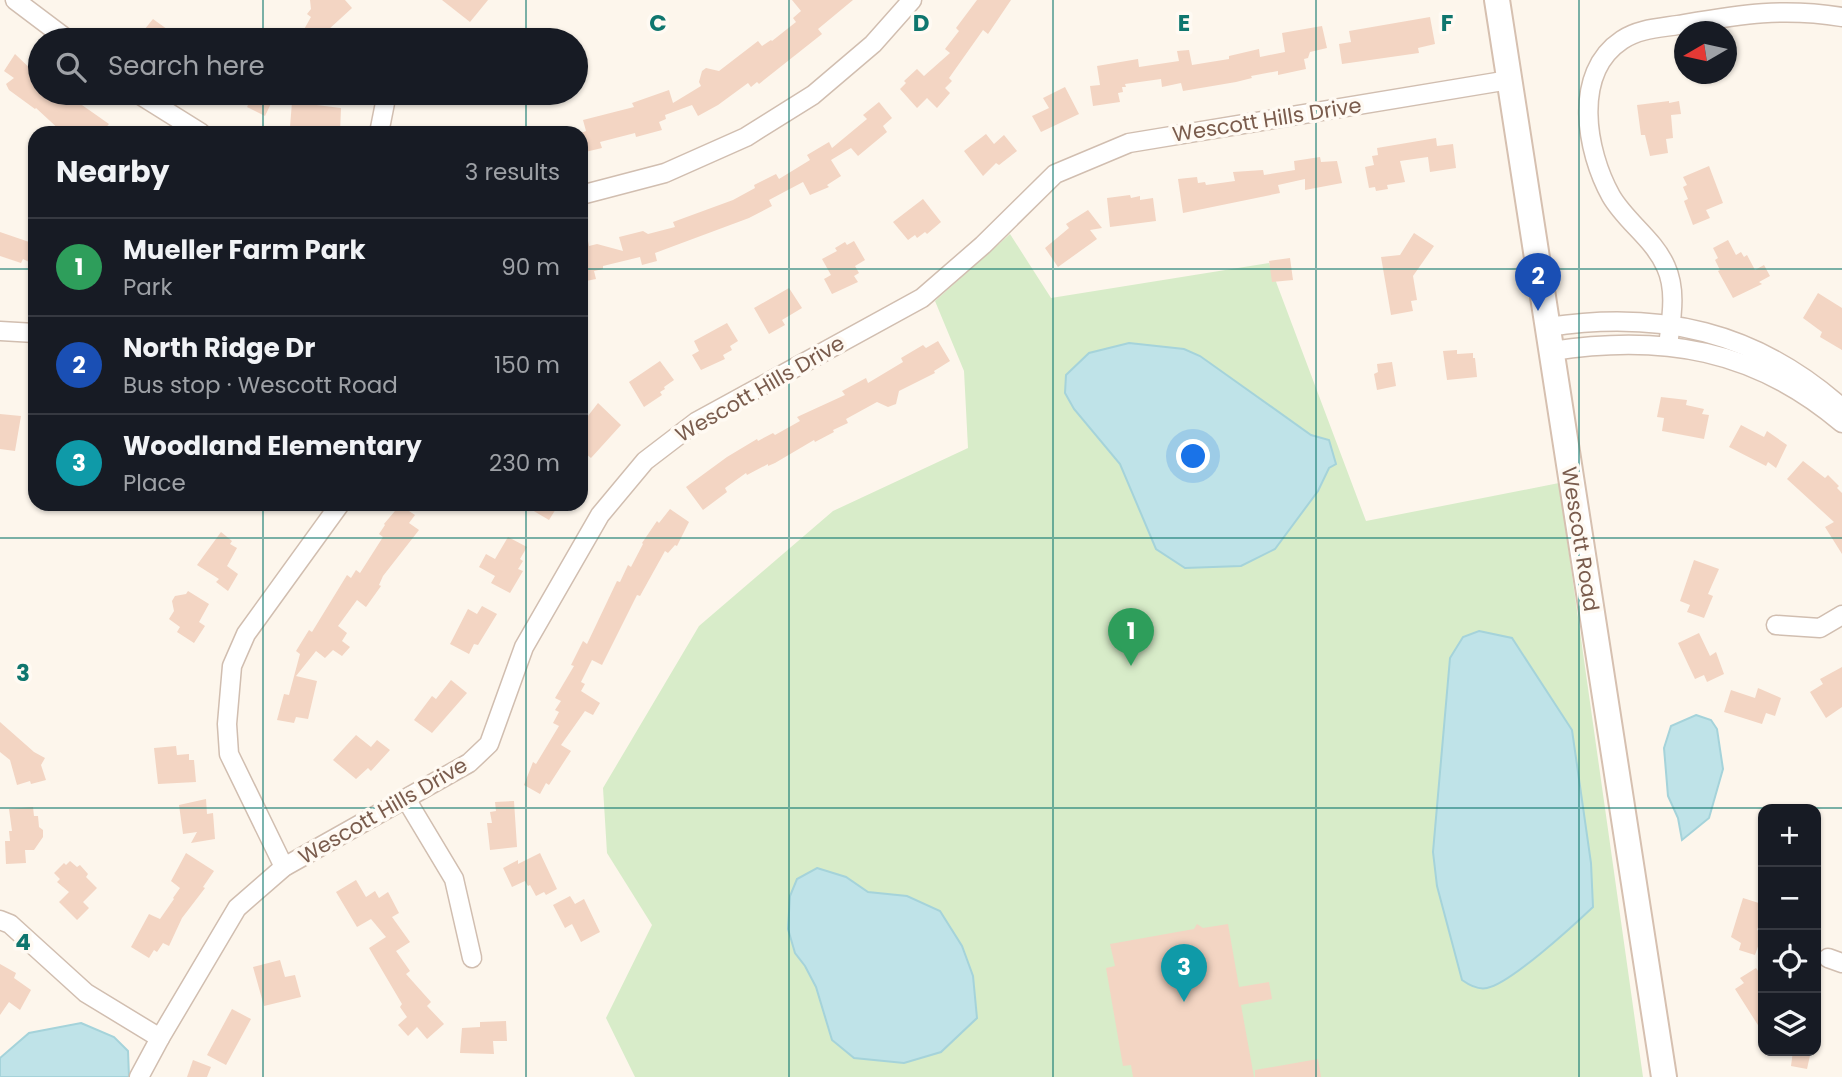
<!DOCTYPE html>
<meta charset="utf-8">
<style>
:root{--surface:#171b24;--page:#20242c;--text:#f1f3f6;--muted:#9ea1a6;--line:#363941;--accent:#d93025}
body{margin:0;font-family:Poppins,sans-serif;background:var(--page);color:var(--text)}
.controls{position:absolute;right:21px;bottom:21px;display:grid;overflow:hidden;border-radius:14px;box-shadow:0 2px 5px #0004}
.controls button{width:63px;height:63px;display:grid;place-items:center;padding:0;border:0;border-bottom:2px solid var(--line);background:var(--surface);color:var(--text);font:35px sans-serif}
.compass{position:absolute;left:1674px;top:21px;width:63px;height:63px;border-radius:50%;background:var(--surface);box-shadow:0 2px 5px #0004;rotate:261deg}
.you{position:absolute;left:1194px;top:457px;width:24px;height:24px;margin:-18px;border:5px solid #fff;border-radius:50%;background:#1a73e8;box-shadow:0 0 0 10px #1a73e833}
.badge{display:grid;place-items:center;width:46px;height:46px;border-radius:50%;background:var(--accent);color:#fff;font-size:23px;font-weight:700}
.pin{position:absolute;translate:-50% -58px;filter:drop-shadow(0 2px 4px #0008)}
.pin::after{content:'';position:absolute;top:37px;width:24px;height:21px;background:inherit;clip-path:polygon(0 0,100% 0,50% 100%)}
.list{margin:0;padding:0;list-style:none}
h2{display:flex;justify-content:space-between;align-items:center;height:91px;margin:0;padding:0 28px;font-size:30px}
h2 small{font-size:23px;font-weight:400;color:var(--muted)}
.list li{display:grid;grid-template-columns:46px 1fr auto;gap:21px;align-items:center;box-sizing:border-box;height:98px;padding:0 28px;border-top:2px solid var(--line)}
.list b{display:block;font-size:26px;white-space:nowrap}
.list p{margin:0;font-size:23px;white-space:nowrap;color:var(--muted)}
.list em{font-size:23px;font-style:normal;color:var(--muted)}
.icon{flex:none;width:38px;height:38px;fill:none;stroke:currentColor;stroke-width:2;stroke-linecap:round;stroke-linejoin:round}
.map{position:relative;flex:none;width:1842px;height:1077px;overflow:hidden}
.search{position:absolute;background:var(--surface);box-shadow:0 2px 5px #0004;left:28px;top:28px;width:560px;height:77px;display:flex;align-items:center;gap:18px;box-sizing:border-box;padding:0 24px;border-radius:38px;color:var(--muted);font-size:26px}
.panel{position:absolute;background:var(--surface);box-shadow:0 2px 5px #0004;left:28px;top:126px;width:560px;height:385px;border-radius:21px}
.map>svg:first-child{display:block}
.green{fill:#d8ecc9}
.water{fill:#bfe3e8;stroke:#a5d3da;stroke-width:2}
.building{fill:#f3d5c3}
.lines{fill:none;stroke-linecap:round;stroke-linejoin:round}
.street-casing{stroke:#d1beb0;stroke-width:21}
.secondary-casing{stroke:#d6c0b0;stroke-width:28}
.street{stroke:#fff;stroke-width:18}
.secondary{stroke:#fff;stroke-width:24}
.grid{fill:none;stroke:#0f766e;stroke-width:2;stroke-opacity:0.55}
.labels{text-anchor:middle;stroke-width:7;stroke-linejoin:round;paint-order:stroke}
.street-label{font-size:21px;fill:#7a5c4d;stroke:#fffaf3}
.grid-label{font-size:23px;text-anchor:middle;font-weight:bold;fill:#0f766e;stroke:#fffaf3;stroke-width:7;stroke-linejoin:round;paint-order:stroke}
</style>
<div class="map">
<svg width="1842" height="1077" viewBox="0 0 1842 1077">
<rect width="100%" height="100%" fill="#fdf6ec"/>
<path class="green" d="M1010,234L1051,298L1269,263L1366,521L1559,483L1643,1077H635L606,1018L652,925L607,853L603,788L699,626L833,511L968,448L964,371L935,301Z"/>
<g class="water">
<path d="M1129,343L1184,349L1200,356L1311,435L1329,440L1336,464L1329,468L1318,491L1275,549L1241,566L1185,568L1156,549L1120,464L1074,409L1065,393L1066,375L1089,353Z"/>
<path d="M1479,631L1512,638L1572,730L1591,863L1593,907C1574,925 1510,984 1487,988C1478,990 1469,985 1462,980L1437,886L1433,852L1450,658L1463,637Z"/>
<path d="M1696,715L1711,720L1717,729L1723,769L1709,818L1682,840L1678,818L1668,796L1664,748L1671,726Z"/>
<path d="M817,868L846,877L868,892L907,896L940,911L962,946L973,976L977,1018L941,1052L904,1063L854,1058L832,1040L816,987L805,966L795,953L788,929L790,896L797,879Z"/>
<path d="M81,1023L114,1037L128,1051L129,1077H0V1058L29,1033Z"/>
</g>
<g class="building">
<path d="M310,0H345L352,8L328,30L321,40H298L311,17L307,14L311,9Z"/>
<path d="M442,0H488L470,22Z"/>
<path d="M792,0H853L818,29L822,34L759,84L757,82L751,87L748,83L718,105L698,116L692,105L665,115L666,119L659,122L662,130L636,137L635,133L600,142L602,148L581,153V133L586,131L583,120L634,107L632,103L669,90L673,103L701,86L699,82L702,71L706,68L719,71L758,41L762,46L771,40L772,41L796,22L793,18L801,11Z"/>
<path d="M977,0H1011L988,34L983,30L949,78L952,81L945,88L950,93L937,108L927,98L917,108L900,89L906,83L904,81L917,69L924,76L950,53L945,49L959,31L956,28Z"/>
<path d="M1430,17L1435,44L1418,48L1419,53L1342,64L1339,44L1351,42L1349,31Z"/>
<path d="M153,19L182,40H136Z"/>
<path d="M1322,26L1327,48L1310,52L1308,58L1304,59L1306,69L1278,75V71L1251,76L1252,78L1236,82L1183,91L1181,83L1162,87L1161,79L1125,84L1126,87H1122L1123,92L1118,93L1120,102L1093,106L1090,86L1100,85L1097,66L1138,59L1139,67L1179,61L1177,51L1189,50L1192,65L1229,59V56L1259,49L1260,57L1285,52L1282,33Z"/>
<path d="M15,54L40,78V93H51L69,101L72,98L109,124L101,133H63L36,108L35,109L9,90L6,84L14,78L4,71Z"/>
<path d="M1065,87L1079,114L1041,132L1032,116L1049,108L1043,98Z"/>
<path d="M232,93H276L265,116L247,107L249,103Z"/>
<path d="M1669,101V103L1679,101L1681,114L1671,115L1673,138L1666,139L1668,153L1650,156L1645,135H1641L1637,105Z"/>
<path d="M292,102L341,108L340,133H317V131L300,130L301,127H290Z"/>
<path d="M879,102L892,118L883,126L887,132L858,156L851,148L831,160L841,176L827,185L829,187L810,195L803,182L769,200L772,206L749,218L655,253L657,261L642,265L640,257L603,266V269L594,271L596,279L581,282V237L587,236L589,246L597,244L623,251L619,237L643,231L648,234L675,227L673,222L733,200L755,188L754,185L776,174L779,179L810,160L807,155L829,142L832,148L867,119L863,115Z"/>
<path d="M986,134L994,144L1004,135L1017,151L999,165L996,163L983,176L964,151Z"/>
<path d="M1436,138L1437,146L1453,144L1456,168L1430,172L1428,157L1400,161L1405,182L1387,185L1388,189L1376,191L1375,187L1369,188L1365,167L1374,165L1372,156L1378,155L1377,148Z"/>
<path d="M1320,157L1321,162L1337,161L1342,183L1305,190V179L1278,185L1280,193L1183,213L1178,179L1197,177L1198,183L1205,182L1206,185L1235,181L1233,172L1263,170L1264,175L1295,170L1294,161Z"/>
<path d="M1709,166L1723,203L1706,210L1710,218L1693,225L1684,201L1688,199L1683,187L1687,185L1683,177Z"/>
<path d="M1130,195L1131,198L1140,196V200L1153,198L1156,221L1110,227L1107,198Z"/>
<path d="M923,199L941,222L927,234L925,232L917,238L915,235L908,240L893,222Z"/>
<path d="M1088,210L1102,228L1090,230L1097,239L1058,267L1045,248L1069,228L1066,224Z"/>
<path d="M0,232L35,244V253L31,263L23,259L21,263L0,256Z"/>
<path d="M1414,233L1434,246L1413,276L1417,300L1411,301L1413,311L1391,315L1381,257L1400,255Z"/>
<path d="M1728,240L1736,255L1741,252L1744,257L1747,255L1755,270L1764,265L1770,276L1759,282L1762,284L1733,298L1718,271L1720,270L1715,260L1718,258L1713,248Z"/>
<path d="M854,241L865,260L855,266L859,273L854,276L858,282L832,294L824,279L831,275L822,259L837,251L835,248L845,242L847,245Z"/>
<path d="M1290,258L1293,280L1272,282L1269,261Z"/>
<path d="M789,288L802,308L782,320L785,325L769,334L754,308Z"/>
<path d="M1818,293L1842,308V350L1820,337L1822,332L1803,318Z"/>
<path d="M727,323L738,341L730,346L732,350L723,355L725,359L701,370L692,355L699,351L694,341Z"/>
<path d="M938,341L950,361L934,371L935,373L899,391L896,404L888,407L877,402L846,419L848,423L833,430L834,432L815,442L814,440L775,463L768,466V464L747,475L746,473L725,488L727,492L703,510L686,487L727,457L757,439L758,441L773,433L775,435L800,421L797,417L845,395L842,391L866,378L868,383L903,362L901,358L923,345L926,348Z"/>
<path d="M1457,350V354L1473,353V358H1475L1477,377L1447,380L1443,351Z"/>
<path d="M660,361L674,380L664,387L665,389L660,392L662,395L644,407L629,382Z"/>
<path d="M1392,362L1396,386L1377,390L1374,374L1378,372L1377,364Z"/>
<path d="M1661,397L1687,400L1686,405L1704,409L1702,414L1709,415L1704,439L1662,431L1664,418L1657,417Z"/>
<path d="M598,403L621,425L591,458L581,450V443L588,436L581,428V425Z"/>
<path d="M0,414L21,416L15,451L0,449Z"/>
<path d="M1741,425L1764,437L1767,431L1787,445L1776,468L1768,462L1766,466L1729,447Z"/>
<path d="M1803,461L1825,478L1828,475L1839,486L1837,488L1842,493V554L1825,527L1834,522L1787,479Z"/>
<path d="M522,504H559L549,520Z"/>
<path d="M400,505L415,515L409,523L419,530L383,576L379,585L381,586L366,607L357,600L338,626L347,633L342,641L350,647L342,656L333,650L325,658L316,651L296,676L317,681L308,719L296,717L294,723L277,720L284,694L289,695L300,654L296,651L309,630L312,632L347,575L351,578L356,570L360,573L383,537L379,534L385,525L384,524Z"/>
<path d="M670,509L689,522L677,546L675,545L668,553L665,551L640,596L637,595L602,665L592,660L581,682L585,684L581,691L600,703L593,715L585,711L561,745L571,751L549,785L546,783L540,794L524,785L533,762L536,764L559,726L553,723L559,712L555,710L561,701L555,698L574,666L571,665L583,641L587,644L617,581L620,582L628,565L631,567L643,544L642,543L657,521L659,523Z"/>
<path d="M221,532L232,541L230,544L237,548L227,566L238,574L228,591L216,582L219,579L197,565Z"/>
<path d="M508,537L527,547L520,559L523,561L518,569L523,571L510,593L491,583L495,576L479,567L486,554L495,559Z"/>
<path d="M1694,560L1719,569L1708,594L1713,596L1704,618L1687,612L1690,605L1680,601Z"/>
<path d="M188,591L209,604L199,622L205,626L194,643L177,632L180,627L169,619L174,611L172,601L175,596L186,594Z"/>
<path d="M482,606L497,614L478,645L474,644L469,654L450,644L468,609L477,614Z"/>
<path d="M1699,633L1710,656L1716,652L1724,674L1707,682L1704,675L1695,679L1678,643Z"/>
<path d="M1842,667V707L1826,718L1810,692L1823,684L1820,679Z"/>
<path d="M451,680L467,693L432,733L414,720L432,696L436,699Z"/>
<path d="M1758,688L1781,698L1775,716L1766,713L1762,724L1724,712L1731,690L1755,698Z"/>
<path d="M0,722L34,752L45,758L41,765L46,780L31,784L30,781L17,785L10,760L0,752Z"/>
<path d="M356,735L371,747L377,740L390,750L371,771L368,768L356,779L333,760Z"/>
<path d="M176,746L177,755L189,754V760H194L196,782L158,784L154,748Z"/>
<path d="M206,799L207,814L213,813L215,839L191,843L197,832L183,834L179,805Z"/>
<path d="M514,801L517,847L490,850L487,823H492L490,812L496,811L495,802Z"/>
<path d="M33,807L34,816H38L39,827L43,830V837L34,850H25L26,863L6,864L5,841H10L9,831H12L9,809Z"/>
<path d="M186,853L214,871L203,887L205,888L182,918L169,946L163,943L157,952L154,950L149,958L131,947L149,914L160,919L174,899L173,898L180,888L171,881Z"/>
<path d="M540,853L557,889L546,895L544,892L536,896L530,885L528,886L525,881L512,887L503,868L518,860V864Z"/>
<path d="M70,861L77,867L80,865L88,874L86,877L97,888L83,902L89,908L77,920L59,902L69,892L57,882L60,879L54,873L64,863L66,865Z"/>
<path d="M356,880L366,897L375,891L379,898L388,892L399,913L392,917L410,942L396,951L410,971L406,974L431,1002L427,1006L444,1024L427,1039L417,1027L408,1036L398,1025L407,1017L400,1007L402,1004L369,948L386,937L371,919L357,927L336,892Z"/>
<path d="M570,896L575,904L584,899L600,932L581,942L572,924L565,928L553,905Z"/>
<path d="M1743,898L1762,904L1760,909L1763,911L1757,930L1763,932L1755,955L1739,950L1741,943L1731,937Z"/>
<path d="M1197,924L1203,928L1228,924L1239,987L1269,982L1272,999L1241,1005L1254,1077H1133L1131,1065L1123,1066L1106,968L1115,966L1110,944L1194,929Z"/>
<path d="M280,960L285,977L295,975L301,997L264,1006L253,967Z"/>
<path d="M0,964L16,973L14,978L31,990L20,1010L9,1002L0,1015Z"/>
<path d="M1756,968L1763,978V1033L1735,989L1744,983L1740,978Z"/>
<path d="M232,1009L251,1019L226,1065L207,1055Z"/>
<path d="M506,1021L507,1041H493L494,1054L460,1053L462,1028L480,1027V1022Z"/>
<path d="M1793,1051H1811L1807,1069L1791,1066Z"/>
<path d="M1318,1059L1321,1077H1255V1070Z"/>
<path d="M193,1060L211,1067L207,1077H187Z"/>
</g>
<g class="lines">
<defs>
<g id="street">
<path d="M15,0L68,40"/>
<path d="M137,93L201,133"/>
<path d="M379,133L387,93"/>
<path d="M581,195L665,173L746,137L813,95L873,44L912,0"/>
<path d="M1548,327C1660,310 1756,331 1842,408"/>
<path d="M0,331L35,333"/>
<path d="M1668,346C1671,320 1677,291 1666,267C1654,239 1626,222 1611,196C1586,151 1572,73 1622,40C1638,29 1659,28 1678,25C1738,15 1781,7 1842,17"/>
<path d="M1552,351C1662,334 1755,349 1842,423"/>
<path d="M1776,625L1820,628L1842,615"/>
<path d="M406,799L454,879L472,958"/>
<path d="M284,867L229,754L227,724L232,666L246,634L340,504"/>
<path d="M0,920L10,924L86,993L160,1038"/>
<path d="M1828,958L1842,963"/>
<path d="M139,1077L160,1038L237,908L284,867L469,763L489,744L524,647L600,515L645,461L696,422L922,298L983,245L1055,174L1129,143L1509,80"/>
</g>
<path id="secondary" d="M1497,0L1664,1077"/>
</defs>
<use href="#street" class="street-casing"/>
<use href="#secondary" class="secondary-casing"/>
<use href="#street" class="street"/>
<use href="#secondary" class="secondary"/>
</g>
<path class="grid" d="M263,0V40M526,0V40M789,0V1077M1053,0V1077M1316,0V1077M1579,0V1077M263,93V133M526,93V133M0,269H35M581,269H1842M263,504V1077M526,504V1077M0,538H1842M0,808H1842"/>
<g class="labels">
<g class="street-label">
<text transform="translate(1267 120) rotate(-9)" y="7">Wescott Hills Drive</text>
<text transform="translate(760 389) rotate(-30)" y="7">Wescott Hills Drive</text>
<text transform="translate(1580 539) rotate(81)" y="7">Wescott Road</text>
<text transform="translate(383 811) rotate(-30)" y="7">Wescott Hills Drive</text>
</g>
</g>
<g class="grid-label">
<text x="658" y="31">C</text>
<text x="921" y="31">D</text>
<text x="1184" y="31">E</text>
<text x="1447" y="31">F</text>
<text x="23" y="681">3</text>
<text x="23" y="950">4</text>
</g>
</svg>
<div class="controls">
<button>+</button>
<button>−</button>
<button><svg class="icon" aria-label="locate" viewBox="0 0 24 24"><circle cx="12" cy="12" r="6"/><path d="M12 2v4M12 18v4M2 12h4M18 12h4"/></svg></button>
<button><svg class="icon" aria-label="layers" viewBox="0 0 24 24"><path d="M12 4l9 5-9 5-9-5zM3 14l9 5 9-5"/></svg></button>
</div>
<svg class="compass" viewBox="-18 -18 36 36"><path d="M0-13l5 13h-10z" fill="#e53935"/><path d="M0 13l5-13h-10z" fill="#9ea1a6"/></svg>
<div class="you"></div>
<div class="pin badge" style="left:1131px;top:666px;background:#2e9e5b">1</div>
<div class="pin badge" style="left:1538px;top:311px;background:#1a4fb4">2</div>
<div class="pin badge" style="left:1184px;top:1002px;background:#0f9aa8">3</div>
<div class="search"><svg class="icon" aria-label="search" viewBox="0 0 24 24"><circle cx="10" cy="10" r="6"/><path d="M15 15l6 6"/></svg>Search here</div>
<section class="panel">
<h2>Nearby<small>3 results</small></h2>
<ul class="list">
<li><span class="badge" style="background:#2e9e5b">1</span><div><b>Mueller Farm Park</b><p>Park</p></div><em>90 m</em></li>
<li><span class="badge" style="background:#1a4fb4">2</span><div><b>North Ridge Dr</b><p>Bus stop · Wescott Road</p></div><em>150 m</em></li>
<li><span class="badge" style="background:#0f9aa8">3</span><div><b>Woodland Elementary</b><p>Place</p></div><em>230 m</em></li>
</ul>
</section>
</div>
